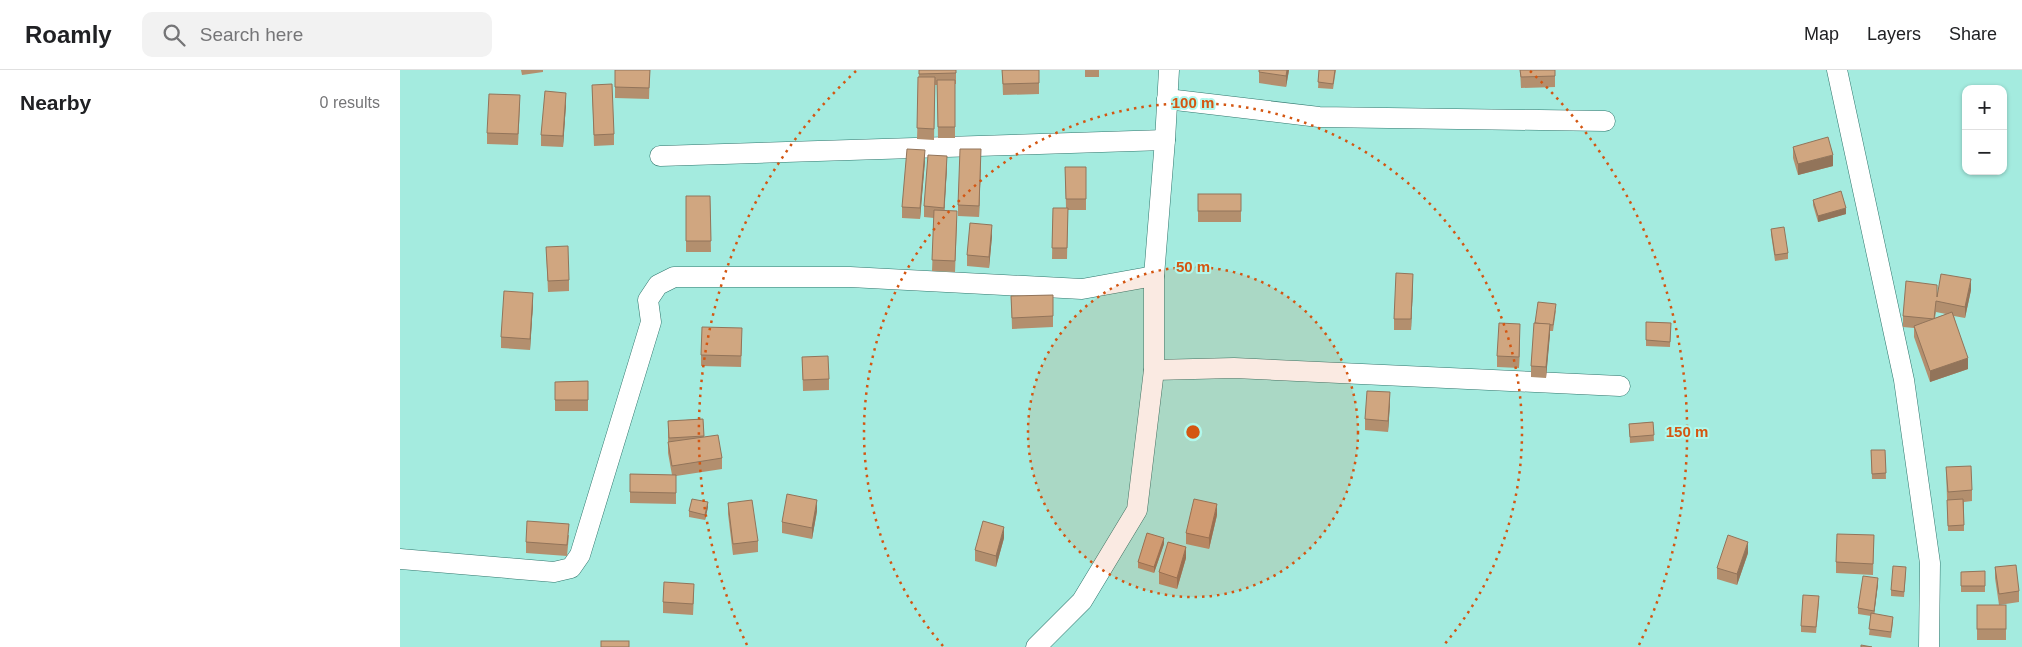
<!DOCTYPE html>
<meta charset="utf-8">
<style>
:root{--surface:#fff;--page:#f2f2f2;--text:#202124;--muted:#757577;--line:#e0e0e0}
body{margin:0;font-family:Helvetica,sans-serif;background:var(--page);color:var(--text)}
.controls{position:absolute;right:15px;top:15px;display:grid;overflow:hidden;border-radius:10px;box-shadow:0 1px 4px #0004}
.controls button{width:45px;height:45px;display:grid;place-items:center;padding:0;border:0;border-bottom:1px solid var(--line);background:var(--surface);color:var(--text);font:25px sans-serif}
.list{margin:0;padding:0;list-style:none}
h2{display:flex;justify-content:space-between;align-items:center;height:65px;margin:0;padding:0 20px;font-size:21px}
h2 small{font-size:16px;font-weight:400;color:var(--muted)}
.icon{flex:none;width:28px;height:28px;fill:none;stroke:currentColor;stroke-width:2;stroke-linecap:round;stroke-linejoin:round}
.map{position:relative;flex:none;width:1622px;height:577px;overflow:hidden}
header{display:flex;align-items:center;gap:30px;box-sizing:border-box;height:70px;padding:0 25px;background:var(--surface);border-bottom:1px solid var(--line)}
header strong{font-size:24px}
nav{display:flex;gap:28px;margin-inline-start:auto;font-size:18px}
.search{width:350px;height:45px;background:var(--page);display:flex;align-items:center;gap:12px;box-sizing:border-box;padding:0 18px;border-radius:10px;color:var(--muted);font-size:19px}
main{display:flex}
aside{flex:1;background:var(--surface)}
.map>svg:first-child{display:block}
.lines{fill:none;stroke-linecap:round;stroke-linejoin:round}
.minor-casing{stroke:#30766d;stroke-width:21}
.minor{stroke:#fff;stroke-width:20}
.wall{fill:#b38f6e;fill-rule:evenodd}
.shaded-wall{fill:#92745a}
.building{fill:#d0a680;stroke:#92745a}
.ring{fill:none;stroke:#d45611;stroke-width:2.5;stroke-dasharray:2.5 5}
.centre{fill:#d45611;stroke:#b1f8ec;stroke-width:2.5}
.ring-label{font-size:15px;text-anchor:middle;font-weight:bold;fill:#d45611;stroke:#b1f8ec;stroke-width:4;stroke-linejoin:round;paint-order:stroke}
</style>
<header>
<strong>Roamly</strong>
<div class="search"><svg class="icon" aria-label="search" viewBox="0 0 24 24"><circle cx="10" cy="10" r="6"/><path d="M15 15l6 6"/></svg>Search here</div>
<nav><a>Map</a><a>Layers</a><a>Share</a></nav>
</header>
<main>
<aside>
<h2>Nearby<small>0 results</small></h2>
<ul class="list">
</ul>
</aside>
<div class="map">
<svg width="1622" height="577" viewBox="0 0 1622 577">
<rect width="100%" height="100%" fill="#a4ebdf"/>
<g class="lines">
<defs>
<g id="minor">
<path d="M1437,0L1504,310L1530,493L1529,577"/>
<path d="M767,29L919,47L1205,51"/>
<path d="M260,86L765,70"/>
<path d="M754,300L834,298L1220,316"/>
<path d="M0,489L154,502L171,498L180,485L251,252L248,230L258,215L274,207H450L682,219L754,206"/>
<path d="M636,577L682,531L737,440L754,300V206L765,70L769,0"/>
</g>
</defs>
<use href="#minor" class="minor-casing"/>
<use href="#minor" class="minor"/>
</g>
<g class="wall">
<path d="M121,0H143V2L122,5Z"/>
<path d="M215,0H250L249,29L215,28Z"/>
<path d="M519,0H556V14H555V68H538L537,15H535L534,70L517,69Z"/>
<path d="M602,0H639V24L603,25Z"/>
<rect x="685" y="0" width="14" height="7"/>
<path d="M859,0H889L886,17L859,13Z"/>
<path d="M919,0H936L933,19L918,18Z"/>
<path d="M1120,0H1155V17L1121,18Z"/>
<path d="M192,15L214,64V75L194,76Z"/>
<path d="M166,34L163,77L141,76V65Z"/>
<path d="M120,36L118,75L87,74V63Z"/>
<path d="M1393,77L1433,96L1398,105L1393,88Z"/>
<path d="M581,90L579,147L558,146V135Z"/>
<path d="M525,91L520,149L502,148V137Z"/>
<path d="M547,97L544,140L557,152L555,202L532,201L534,148L524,147V136Z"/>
<path d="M665,97H686V140H668L667,189H652L653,138H666Z"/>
<rect x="798" y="124" width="43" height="28"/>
<path d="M286,126H310L311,182H286Z"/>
<path d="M1413,130L1446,144L1418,152L1413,135Z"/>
<path d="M1371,159L1388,183V189L1375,191L1371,164Z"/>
<path d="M592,166L589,198L567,196V185Z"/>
<path d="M146,177L169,210V221L148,222Z"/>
<path d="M1013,215L1011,260H994V249Z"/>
<path d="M1571,220L1565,248L1554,246L1568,299L1530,312L1514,267V258L1503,257V246L1537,224ZM1536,242L1546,244L1535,248Z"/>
<path d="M653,225V257L612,259L611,226Z"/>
<path d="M133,234L130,280L101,278V267Z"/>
<path d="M1156,240L1153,261H1150L1146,308L1131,307V296L1135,253Z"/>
<path d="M1246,252L1271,253L1270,277L1246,276Z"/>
<path d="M1120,265L1119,298L1097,297V286Z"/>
<path d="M342,269L341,297L301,296V285Z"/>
<path d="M402,287L429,309V320L403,321Z"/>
<path d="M188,311V341H155V312Z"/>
<path d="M990,333L988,362L965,360V349Z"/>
<path d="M303,349L304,367L322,388V399L276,406V434L230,433V404L272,405L268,383V351Z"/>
<path d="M1253,352L1254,371L1230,373L1229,354Z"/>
<path d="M1471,380H1485L1486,409H1472Z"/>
<path d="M1546,397L1572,420V431L1564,432V461H1548Z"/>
<path d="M328,433L358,471V482L333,485L328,444Z"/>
<path d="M308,437L305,450L289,447V441Z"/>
<path d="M417,441L412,469L382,463V452Z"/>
<path d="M817,445L809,479L786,474V463Z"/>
<path d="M169,465L167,486L126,483V472Z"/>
<path d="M1474,465L1473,505L1436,503V492Z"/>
<path d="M604,468L596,497L575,491V480Z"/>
<path d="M764,474L754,503L738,498V492Z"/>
<path d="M1348,483L1337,515L1317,509V498Z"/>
<path d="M786,488L777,519L759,514V502Z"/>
<path d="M1595,497L1619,521V532L1599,535L1595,508Z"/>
<path d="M1585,501V522H1561V502Z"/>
<path d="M1506,502L1504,527L1491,526V520Z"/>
<path d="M1478,514L1474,544L1493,552L1491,568L1469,565L1471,546L1458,544V538Z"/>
<path d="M294,525L293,545L263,543V532Z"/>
<path d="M1419,532L1416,563L1401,562V556Z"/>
<rect x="1577" y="535" width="29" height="35"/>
</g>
<g class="shaded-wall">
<path d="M887,0H889L886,17V6Z"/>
<path d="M166,23V34L163,77V66Z"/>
<path d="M581,79V90L579,147V136Z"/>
<path d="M525,80V91L520,149V138Z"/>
<path d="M1433,85V96L1398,105V94Z"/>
<path d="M547,86V97L544,149V138Z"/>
<path d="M1446,138V144L1418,152V146Z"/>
<path d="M592,155V166L589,198V187Z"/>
<path d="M1013,204V215L1011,260V249Z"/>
<path d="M1571,209V220L1565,248V237Z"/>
<path d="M133,223V234L130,280V269Z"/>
<path d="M1120,254V265L1119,298V287Z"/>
<path d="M1150,254V265L1146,308V297Z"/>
<path d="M1568,288V299L1530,312V301Z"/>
<path d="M990,322V333L988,362V351Z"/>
<path d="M417,430V441L412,469V458Z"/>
<path d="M308,432V437L305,450V445Z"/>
<path d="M817,434V445L809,479V468Z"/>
<path d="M604,457V468L596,497V486Z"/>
<path d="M764,468V474L754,503V497Z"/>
<path d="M1348,472V483L1337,515V504Z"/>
<path d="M786,477V488L777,519V508Z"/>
<path d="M1478,508V514L1474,546V541Z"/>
</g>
<g class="building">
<path d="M215,0H250L249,18L215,17Z"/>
<path d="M519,0H556V3L519,4Z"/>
<path d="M602,0H639V13L603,14Z"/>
<path d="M859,0H887L886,6L859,2Z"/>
<path d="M919,0H935L933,14L918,12Z"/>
<path d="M1120,0H1155V6L1121,7Z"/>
<path d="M518,7H535L534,59L517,58Z"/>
<path d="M537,10H555V57H538Z"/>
<path d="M212,14L214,64L194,65L192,15Z"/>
<path d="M145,21L166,23L163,66L141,65Z"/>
<path d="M89,24L120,25L118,64L87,63Z"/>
<path d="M1428,67L1433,85L1398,94L1393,77Z"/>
<path d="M507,79L525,80L520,138L502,137Z"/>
<path d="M560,79H581L579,136L558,135Z"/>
<path d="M528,85L547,86L544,138L524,136Z"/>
<path d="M665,97H686V129H666Z"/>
<path d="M1441,121L1446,138L1418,146L1413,130Z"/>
<rect x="798" y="124" width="43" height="17"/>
<path d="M286,126H310L311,171H286Z"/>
<path d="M653,138H668L667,178H652Z"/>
<path d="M534,140L557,141L555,191L532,190Z"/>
<path d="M570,153L592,155L589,187L567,185Z"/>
<path d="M1384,157L1388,183L1375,185L1371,159Z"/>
<path d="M168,176L169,210L148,211L146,177Z"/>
<path d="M996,203L1013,204L1011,249H994Z"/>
<path d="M1541,204L1571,209L1565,237L1536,231L1534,249L1503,246L1506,211L1537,215V227Z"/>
<path d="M104,221L133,223L130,269L101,267Z"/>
<path d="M653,225V246L612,248L611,226Z"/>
<path d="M1138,232L1156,234L1153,255L1135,253Z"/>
<path d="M1552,242L1568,288L1530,301L1514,256Z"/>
<path d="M1246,252L1271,253L1270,272L1246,270Z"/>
<path d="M1099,253L1120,254L1119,287L1097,286Z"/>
<path d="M1134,253L1150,254L1146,297L1131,296Z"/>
<path d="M302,257L342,258L341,286L301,285Z"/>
<path d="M428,286L429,309L403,310L402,287Z"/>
<path d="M188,311V330H155V312Z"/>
<path d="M967,321L990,322L988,351L965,349Z"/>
<path d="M303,349L304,366L269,368L268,351Z"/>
<path d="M1253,352L1254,365L1230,367L1229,354Z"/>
<path d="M318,365L322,388L272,396L268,372Z"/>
<path d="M1471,380H1485L1486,403L1472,404Z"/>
<path d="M1571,396L1572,420L1548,422L1546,397Z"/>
<path d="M230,404L276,405V423L230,422Z"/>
<path d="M387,424L417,430L412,458L382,452Z"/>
<path d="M292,429L308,432L305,445L289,441Z"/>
<path d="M794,429L817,434L809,468L786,463Z"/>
<path d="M1563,429L1564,455L1548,456L1547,430Z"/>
<path d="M352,430L358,471L333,474L328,433Z"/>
<path d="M127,451L169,454L167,475L126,472Z"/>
<path d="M583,451L604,457L596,486L575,480Z"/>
<path d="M747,463L764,468L754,497L738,492Z"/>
<path d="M1437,464L1474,465L1473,494L1436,492Z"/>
<path d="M1328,465L1348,472L1337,504L1317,498Z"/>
<path d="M768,472L786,477L777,508L759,502Z"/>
<path d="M1616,495L1619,521L1599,524L1595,497Z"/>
<path d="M1493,496L1506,497L1504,522L1491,520Z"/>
<path d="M1585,501V516H1561V502Z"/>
<path d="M1463,506L1478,508L1474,541L1458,538Z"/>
<path d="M264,512L294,514L293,534L263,532Z"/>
<path d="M1403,525L1419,526L1416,557L1401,556Z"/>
<rect x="1577" y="535" width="29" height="24"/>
<path d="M1471,543L1493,547L1491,562L1469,559Z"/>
<rect x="201" y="571" width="28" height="6"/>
<path d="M1461,575L1472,577H1461Z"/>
</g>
<circle cx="793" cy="362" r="165" fill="#d45611" fill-opacity=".12"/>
<g class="ring">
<circle cx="793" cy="362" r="165"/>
<path d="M543 576A329 329 0 1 1 1043 576"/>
<path d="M347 575A494 494 0 0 1 456 1M1130 1A494 494 0 0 1 1239 575"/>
</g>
<circle cx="793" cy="362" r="8" class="centre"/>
<g class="ring-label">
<text x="793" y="38">100 m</text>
<text x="793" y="202">50 m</text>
<text x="1287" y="367">150 m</text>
</g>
</svg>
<div class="controls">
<button>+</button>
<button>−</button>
</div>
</div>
</main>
